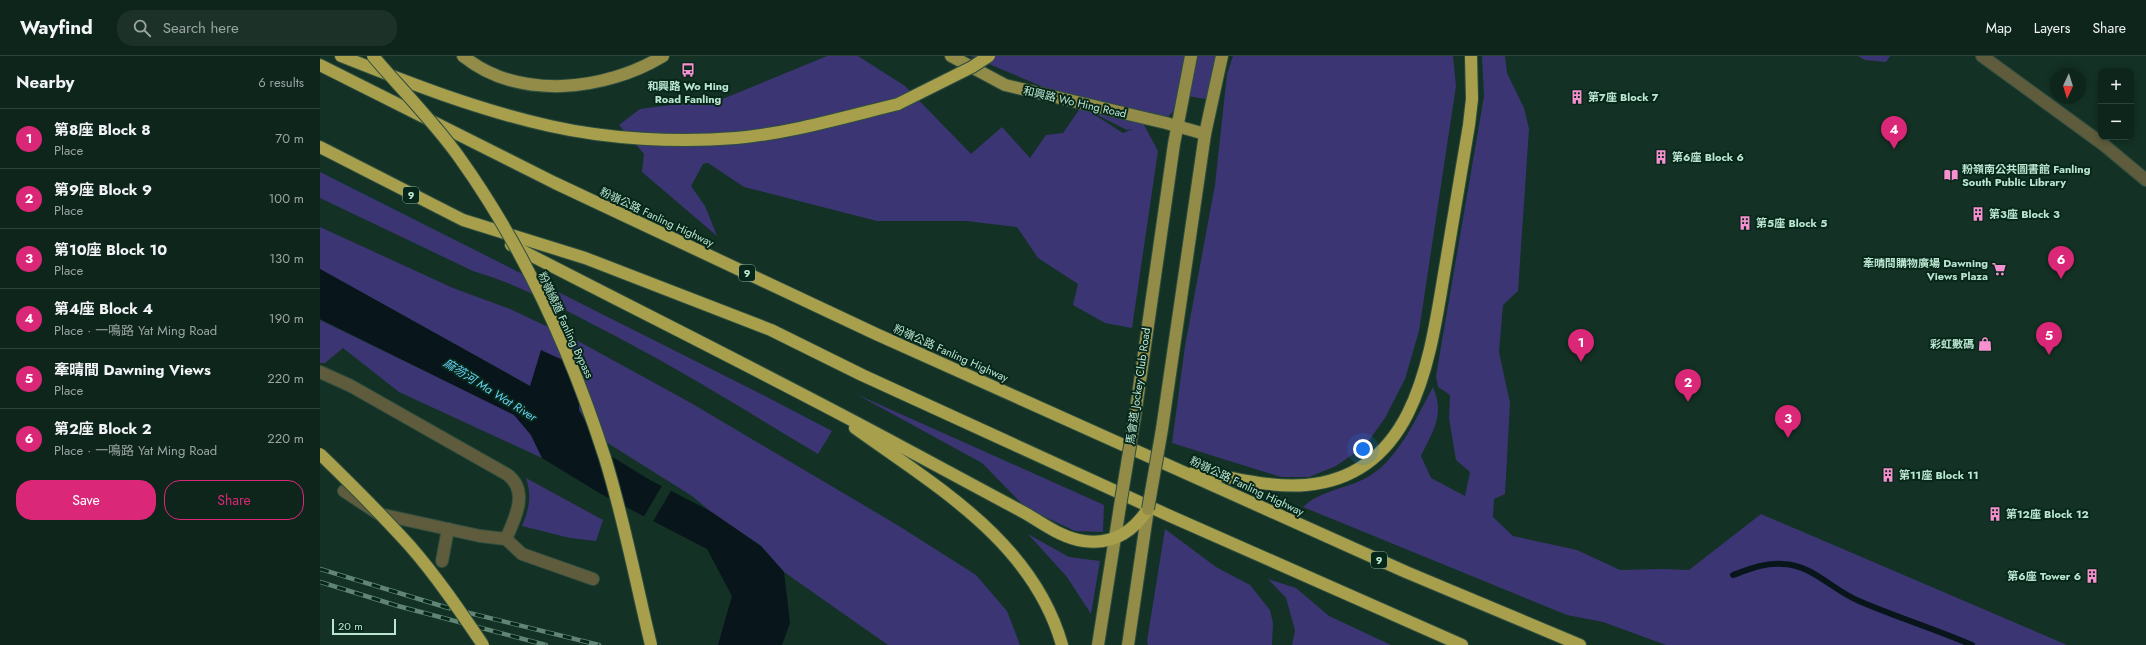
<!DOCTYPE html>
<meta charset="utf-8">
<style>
:root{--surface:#0e251b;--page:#1c3128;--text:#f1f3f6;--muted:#9ba5a3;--line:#2e423a;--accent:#db2777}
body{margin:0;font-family:Jost,"Noto Sans TC",sans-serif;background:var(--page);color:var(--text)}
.controls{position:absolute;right:12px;top:12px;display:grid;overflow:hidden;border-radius:8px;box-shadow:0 2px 6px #0003}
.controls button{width:36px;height:36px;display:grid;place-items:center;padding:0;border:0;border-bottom:1px solid var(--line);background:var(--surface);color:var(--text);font:20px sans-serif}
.compass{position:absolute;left:1730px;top:12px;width:36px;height:36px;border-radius:50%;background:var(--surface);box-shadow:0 2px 6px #0003;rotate:184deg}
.scale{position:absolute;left:12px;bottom:10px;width:64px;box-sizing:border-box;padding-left:4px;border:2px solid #bae6d1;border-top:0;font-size:11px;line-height:14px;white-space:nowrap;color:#bae6d1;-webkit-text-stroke:3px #08271b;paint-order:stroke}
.you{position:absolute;left:1043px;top:393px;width:14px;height:14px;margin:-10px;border:3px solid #fff;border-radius:50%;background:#1a73e8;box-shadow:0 0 0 6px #1a73e833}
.badge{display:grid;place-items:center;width:26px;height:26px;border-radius:50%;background:var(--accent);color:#fff;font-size:13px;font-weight:700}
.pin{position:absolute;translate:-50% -33px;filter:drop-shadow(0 1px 2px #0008)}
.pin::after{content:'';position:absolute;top:21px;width:14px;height:12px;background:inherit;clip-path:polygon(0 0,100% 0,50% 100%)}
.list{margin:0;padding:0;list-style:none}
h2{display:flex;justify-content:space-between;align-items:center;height:52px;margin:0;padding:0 16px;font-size:17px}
h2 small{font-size:13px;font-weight:400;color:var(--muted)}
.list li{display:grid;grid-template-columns:26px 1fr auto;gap:12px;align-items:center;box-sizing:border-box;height:60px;padding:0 16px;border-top:1px solid var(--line)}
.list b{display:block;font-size:15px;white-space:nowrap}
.list p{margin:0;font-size:13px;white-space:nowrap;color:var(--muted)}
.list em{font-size:13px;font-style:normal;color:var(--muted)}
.actions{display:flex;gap:8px;padding:12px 16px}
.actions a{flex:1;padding:9px 0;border:1px solid var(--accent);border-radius:16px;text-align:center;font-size:14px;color:var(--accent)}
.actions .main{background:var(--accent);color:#fff}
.icon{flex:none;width:22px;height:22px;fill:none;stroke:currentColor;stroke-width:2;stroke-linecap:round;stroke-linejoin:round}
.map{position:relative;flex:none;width:1826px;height:589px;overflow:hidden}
header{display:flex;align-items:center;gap:24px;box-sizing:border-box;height:56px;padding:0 20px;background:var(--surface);border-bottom:1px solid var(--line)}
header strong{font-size:19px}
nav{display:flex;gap:22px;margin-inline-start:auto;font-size:14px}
.search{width:280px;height:36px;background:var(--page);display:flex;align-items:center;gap:10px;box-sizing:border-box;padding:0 14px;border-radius:16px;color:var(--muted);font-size:15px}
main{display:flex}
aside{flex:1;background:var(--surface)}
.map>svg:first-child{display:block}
.green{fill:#3b3673;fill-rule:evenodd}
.water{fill:#08151a}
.pier{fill:#133124}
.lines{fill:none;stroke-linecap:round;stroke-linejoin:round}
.stream{stroke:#08151a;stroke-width:6}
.minor-casing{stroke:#2e4e40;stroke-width:14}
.major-casing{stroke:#2e4e40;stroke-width:14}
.highway-casing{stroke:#2e4e40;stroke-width:14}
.minor{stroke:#5e5c3c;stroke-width:12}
.major{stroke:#928c48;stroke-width:12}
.highway{stroke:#a79f4c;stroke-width:12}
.rail-casing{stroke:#608574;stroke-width:4.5}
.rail{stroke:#08271b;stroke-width:3;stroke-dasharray:9;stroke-linecap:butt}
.major-bridge-casing{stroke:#2e4e40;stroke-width:14;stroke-linecap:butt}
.highway-bridge-casing{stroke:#2e4e40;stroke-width:14;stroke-linecap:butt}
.major-bridge{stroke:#928c48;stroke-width:12}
.highway-bridge{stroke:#a79f4c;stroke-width:12}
.labels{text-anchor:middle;stroke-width:4;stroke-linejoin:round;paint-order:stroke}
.shield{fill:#08271b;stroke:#85ad9a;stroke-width:1}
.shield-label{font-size:10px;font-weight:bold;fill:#bae6d1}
.poi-label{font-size:11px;font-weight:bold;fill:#bae6d1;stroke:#08271b;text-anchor:start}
.street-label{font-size:11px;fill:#bae6d1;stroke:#08271b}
.water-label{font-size:12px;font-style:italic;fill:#69d1f6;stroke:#08271b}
</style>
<header>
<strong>Wayfind</strong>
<div class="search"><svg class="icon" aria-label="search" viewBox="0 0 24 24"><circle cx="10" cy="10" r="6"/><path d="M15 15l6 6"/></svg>Search here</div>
<nav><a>Map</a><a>Layers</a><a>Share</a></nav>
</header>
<main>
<aside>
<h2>Nearby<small>6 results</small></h2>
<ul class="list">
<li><span class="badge">1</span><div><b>第8座 Block 8</b><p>Place</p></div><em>70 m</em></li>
<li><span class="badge">2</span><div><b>第9座 Block 9</b><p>Place</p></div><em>100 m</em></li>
<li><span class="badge">3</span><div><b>第10座 Block 10</b><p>Place</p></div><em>130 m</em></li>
<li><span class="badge">4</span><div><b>第4座 Block 4</b><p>Place · 一鳴路 Yat Ming Road</p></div><em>190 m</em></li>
<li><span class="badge">5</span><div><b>牽晴間 Dawning Views</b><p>Place</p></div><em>220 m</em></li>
<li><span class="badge">6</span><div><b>第2座 Block 2</b><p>Place · 一鳴路 Yat Ming Road</p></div><em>220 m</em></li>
</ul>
<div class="actions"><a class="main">Save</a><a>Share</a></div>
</aside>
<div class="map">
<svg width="1826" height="589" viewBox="0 0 1826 589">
<rect width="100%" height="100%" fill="#133124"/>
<g class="green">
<path d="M507,0H538L585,30L651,98L682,71L710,102L726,79L743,77L761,51L721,30L650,0H908L899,45L867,40L848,61L824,69L838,95L812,272L785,267L753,249L758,228L718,202L697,171L646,165H557L424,131L388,107L383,108L371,130L385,150L397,180L322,116L324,98L299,69L320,53L405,42ZM767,54L807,74L813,73L803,77Z"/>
<path d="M913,0H1133L1136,30L1099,275L1085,323L1065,362L1045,390L1016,410L989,421H961L852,387L865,290L895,129L907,18Z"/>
<path d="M1162,0H1185L1187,17L1204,52L1209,73L1198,235L1183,249L1179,296L1190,347L1185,438L1174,443L1173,461L1193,480L1257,494L1300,514L1342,513L1369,514L1441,458L1747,589H1346L1283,566L1247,559L983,451C1000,435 1024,433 1044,423C1077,407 1096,362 1113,331C1125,359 1113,375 1101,400L1111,422L1145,440L1150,416L1136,404L1129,362L1130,339L1118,331L1116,320L1164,40Z"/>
<path d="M1538,0H1570L1566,6L1545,4Z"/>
<path d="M0,116L445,340L512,375L498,398C423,353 350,307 272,268C234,248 194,227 153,215L0,142Z"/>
<path d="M0,171L133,232L190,253L258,285L371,347L579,470L656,519L687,555L700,589H568L464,516L441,490L390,455L372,440L275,379L259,354L260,311L210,330L0,213Z"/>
<path d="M0,264L195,359L211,379L222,402L79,336L23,292L5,307H0Z"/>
<path d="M536,338L784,449L783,476L755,475L706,452L662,407Z"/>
<path d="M206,422L283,464L276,485L250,482L202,470C209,453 212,441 206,422Z"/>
<path d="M845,473L896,511L930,529L950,554L953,567L952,589H828L827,585Z"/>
<path d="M708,478L749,501L780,505L771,558L747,521Z"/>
<path d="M948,523L976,532L1009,560L1071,589H972L975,574L966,542Z"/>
</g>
<path class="water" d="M0,213L210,330L221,294L260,312L259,354L281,394L330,424L390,455L441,490L464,516L470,567L462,589H398L412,540L387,493L281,438L222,402L211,379L194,359L0,263Z"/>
<path class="pier" d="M343,428L352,433L332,467L323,462Z"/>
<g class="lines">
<path class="stream" d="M1413,519C1429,513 1446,506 1463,508C1493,509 1512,534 1539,545C1576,561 1615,573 1652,589"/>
<defs>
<g id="minor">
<path d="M1662,0L1784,89L1826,124"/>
<path d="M0,316L31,330L188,419C209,436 195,462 186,483L160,480L59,458L24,435"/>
<path d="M186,483L202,498L273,523"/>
<path d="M122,505L128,473"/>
</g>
<g id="major">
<path d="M143,0C199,45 285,35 343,0"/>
<path d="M631,0L685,29L846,67L885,78"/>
<path d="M815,360L854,88L871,0"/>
<path d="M842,373L885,78L902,0"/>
<path d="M778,589L800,450"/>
<path d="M808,589L828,453"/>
</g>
<g id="highway">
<path d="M21,0C89,27 158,54 230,70C288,83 356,87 416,82C471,77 525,61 578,48"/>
<path d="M0,9L235,127L556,278L1086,516L1260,589"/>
<path d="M0,91L143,164L265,202L451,274L542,319L850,460L1142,589"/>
<path d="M191,189C326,259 463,326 597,399C632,418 668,437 703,456C723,467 741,482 764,485C793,489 813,476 828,453"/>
<path d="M535,372C617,431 713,486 742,589"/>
<path d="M875,415C910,421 949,432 986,429C1097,419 1110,300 1125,212C1133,164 1141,117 1149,69L1152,43L1151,0"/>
</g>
</defs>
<use href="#minor" class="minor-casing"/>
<use href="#major" class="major-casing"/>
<use href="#highway" class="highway-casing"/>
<use href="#minor" class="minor"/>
<use href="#major" class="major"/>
<use href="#highway" class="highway"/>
<defs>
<g id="rail">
<path d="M0,513L125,551L279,589"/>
<path d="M0,526L78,550L226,589"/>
</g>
</defs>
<use href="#rail" class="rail-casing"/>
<use href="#rail" class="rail"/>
<defs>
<g id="major-bridge">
<path d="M800,450L815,360"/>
<path d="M828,453L842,373"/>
</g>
<g id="highway-bridge">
<path d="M53,0C81,33 114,66 139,101C204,192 251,296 285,402C304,463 316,527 331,589"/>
<path d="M578,48L652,11L669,0"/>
<path d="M0,398C31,428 61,458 90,490C117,521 140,555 163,589"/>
</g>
</defs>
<use href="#major-bridge" class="major-bridge-casing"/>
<use href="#highway-bridge" class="highway-bridge-casing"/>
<use href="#major-bridge" class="major-bridge"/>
<use href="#highway-bridge" class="highway-bridge"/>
</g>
<defs>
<symbol id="bus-bare" viewBox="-9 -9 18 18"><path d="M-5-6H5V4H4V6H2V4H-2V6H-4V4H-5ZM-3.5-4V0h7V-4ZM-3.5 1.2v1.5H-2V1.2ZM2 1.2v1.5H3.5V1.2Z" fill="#f790ce" stroke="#08271b" stroke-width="2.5" paint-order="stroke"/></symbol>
<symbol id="building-bare" viewBox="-9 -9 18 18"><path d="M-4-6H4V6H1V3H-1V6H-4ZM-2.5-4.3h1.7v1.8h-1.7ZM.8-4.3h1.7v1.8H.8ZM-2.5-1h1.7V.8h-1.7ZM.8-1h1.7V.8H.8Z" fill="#f790ce" stroke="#08271b" stroke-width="2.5" paint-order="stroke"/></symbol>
<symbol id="library-bare" viewBox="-9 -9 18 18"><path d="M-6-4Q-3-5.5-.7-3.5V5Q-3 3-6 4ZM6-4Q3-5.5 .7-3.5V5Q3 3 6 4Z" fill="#f790ce" stroke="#08271b" stroke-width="2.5" paint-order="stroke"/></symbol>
<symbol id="supermarket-bare" viewBox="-9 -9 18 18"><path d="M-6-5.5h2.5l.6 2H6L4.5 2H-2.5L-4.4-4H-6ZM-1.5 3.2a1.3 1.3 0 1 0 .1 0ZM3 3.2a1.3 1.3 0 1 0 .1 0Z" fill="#f790ce" stroke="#08271b" stroke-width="2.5" paint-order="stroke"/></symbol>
<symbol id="shop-bare" viewBox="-9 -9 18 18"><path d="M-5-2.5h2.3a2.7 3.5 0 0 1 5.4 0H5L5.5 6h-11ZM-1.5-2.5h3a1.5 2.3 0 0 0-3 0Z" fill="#f790ce" stroke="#08271b" stroke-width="2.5" paint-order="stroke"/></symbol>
</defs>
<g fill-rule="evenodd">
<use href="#bus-bare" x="358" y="4" width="20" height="20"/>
<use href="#building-bare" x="1247" y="31" width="20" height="20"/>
<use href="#building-bare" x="1331" y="91" width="20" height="20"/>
<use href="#library-bare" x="1621" y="109" width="20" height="20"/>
<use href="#building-bare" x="1648" y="148" width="20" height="20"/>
<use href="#building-bare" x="1415" y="157" width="20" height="20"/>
<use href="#supermarket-bare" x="1669" y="203" width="20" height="20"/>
<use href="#shop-bare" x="1655" y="278" width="20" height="20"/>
<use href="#building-bare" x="1558" y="409" width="20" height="20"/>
<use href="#building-bare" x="1665" y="448" width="20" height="20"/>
<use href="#building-bare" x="1762" y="510" width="20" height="20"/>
</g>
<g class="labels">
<g class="shield">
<rect x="83" y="131" width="16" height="16" rx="3"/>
<rect x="419" y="209" width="16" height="16" rx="3"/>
<rect x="1051" y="496" width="16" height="16" rx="3"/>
</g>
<g class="shield-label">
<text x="91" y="143">9</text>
<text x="427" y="221">9</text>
<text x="1059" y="508">9</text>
</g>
<g class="poi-label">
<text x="368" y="34" text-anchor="middle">和興路 Wo Hing<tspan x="368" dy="13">Road Fanling</tspan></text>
<text x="1268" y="45">第7座 Block 7</text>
<text x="1352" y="105">第6座 Block 6</text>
<text x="1642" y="117">粉嶺南公共圖書館 Fanling<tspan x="1642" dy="13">South Public Library</tspan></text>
<text x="1669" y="162">第3座 Block 3</text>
<text x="1436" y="171">第5座 Block 5</text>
<text x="1668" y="211" text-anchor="end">牽晴間購物廣場 Dawning<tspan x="1668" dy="13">Views Plaza</tspan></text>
<text x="1654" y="292" text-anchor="end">彩虹數碼</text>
<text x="1579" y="423">第11座 Block 11</text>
<text x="1686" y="462">第12座 Block 12</text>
<text x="1761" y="524" text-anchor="end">第6座 Tower 6</text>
</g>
<g class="street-label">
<text transform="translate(755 46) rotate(13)" y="4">和興路 Wo Hing Road</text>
<text transform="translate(337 161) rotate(25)" y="4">粉嶺公路 Fanling Highway</text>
<text transform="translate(246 269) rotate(65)" y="4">粉嶺繞道 Fanling Bypass</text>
<text transform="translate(631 297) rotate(24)" y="4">粉嶺公路 Fanling Highway</text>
<text transform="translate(818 330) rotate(-82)" y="4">馬會道 Jockey Club Road</text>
<text transform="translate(927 430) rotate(25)" y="4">粉嶺公路 Fanling Highway</text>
</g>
<g class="water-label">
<text transform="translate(170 334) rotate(32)" y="4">麻笏河 Ma Wat River</text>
</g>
</g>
</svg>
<div class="controls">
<button>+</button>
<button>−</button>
</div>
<svg class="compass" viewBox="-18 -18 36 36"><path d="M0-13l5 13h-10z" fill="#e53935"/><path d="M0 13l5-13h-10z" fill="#9ba5a3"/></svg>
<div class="scale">20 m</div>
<div class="you"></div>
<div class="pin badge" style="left:1261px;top:306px">1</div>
<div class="pin badge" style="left:1368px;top:346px">2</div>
<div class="pin badge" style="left:1468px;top:382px">3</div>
<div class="pin badge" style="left:1574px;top:93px">4</div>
<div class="pin badge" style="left:1729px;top:299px">5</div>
<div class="pin badge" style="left:1741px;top:223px">6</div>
</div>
</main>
